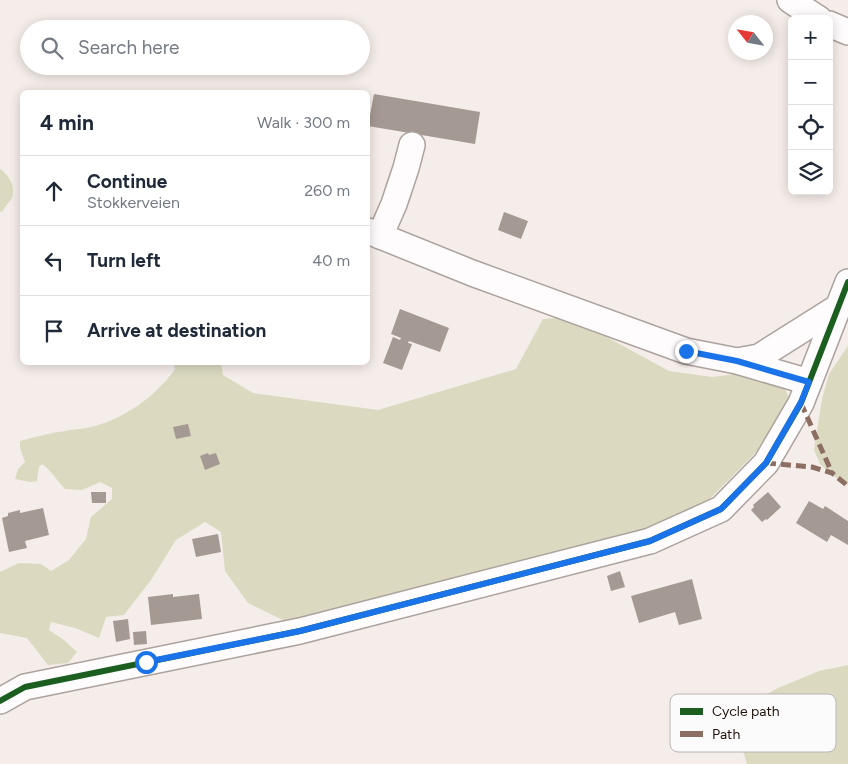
<!DOCTYPE html>
<meta charset="utf-8">
<style>
:root{--surface:#fff;--page:#f2f2f3;--text:#1f2937;--muted:#747a83;--line:#e0e1e3}
body{margin:0;font-family:Figtree,sans-serif;background:var(--page);color:var(--text)}
.controls{position:absolute;right:15px;top:15px;display:grid;overflow:hidden;border-radius:8px;box-shadow:0 2px 12px #0003}
.controls button{width:45px;height:45px;display:grid;place-items:center;padding:0;border:0;border-bottom:1px solid var(--line);background:var(--surface);color:var(--text);font:25px sans-serif}
.compass{position:absolute;left:728px;top:15px;width:45px;height:45px;border-radius:50%;background:var(--surface);box-shadow:0 2px 12px #0003;rotate:301deg}
.stop{position:absolute;width:15px;height:15px;margin:-11px;border:4px solid #1a73e8;border-radius:50%;background:#fff}
.stop.end{background:#1a73e8;border-color:#fff;box-shadow:0 1px 5px #0008}
.list{margin:0;padding:0;list-style:none}
h2{display:flex;justify-content:space-between;align-items:center;height:65px;margin:0;padding:0 20px;font-size:21px}
h2 small{font-size:16px;font-weight:400;color:var(--muted)}
.list li{display:grid;grid-template-columns:32px 1fr auto;gap:15px;align-items:center;box-sizing:border-box;height:70px;padding:0 20px;border-top:1px solid var(--line)}
.list b{display:block;font-size:19px;white-space:nowrap}
.list p{margin:0;font-size:16px;white-space:nowrap;color:var(--muted)}
.list em{font-size:16px;font-style:normal;color:var(--muted)}
.icon{flex:none;width:28px;height:28px;fill:none;stroke:currentColor;stroke-width:2;stroke-linecap:round;stroke-linejoin:round}
.map{position:relative;flex:none;width:848px;height:764px;overflow:hidden}
.search{position:absolute;background:var(--surface);box-shadow:0 2px 12px #0003;left:20px;top:20px;width:350px;height:55px;display:flex;align-items:center;gap:12px;box-sizing:border-box;padding:0 18px;border-radius:28px;color:var(--muted);font-size:19px}
.panel{position:absolute;background:var(--surface);box-shadow:0 2px 12px #0003;left:20px;top:90px;width:350px;height:275px;border-radius:8px}
.map>svg:first-child{display:block}
.green{fill:#dbdac0}
.building{fill:#a59993}
.lines{fill:none;stroke-linecap:round;stroke-linejoin:round}
.minor-casing{stroke:#aca29e;stroke-width:28}
.minor{stroke:#fefcfc;stroke-width:25}
.quiet{stroke:#8d6e63;stroke-width:5;stroke-dasharray:10 5;stroke-linecap:butt}
.cycleway-casing{stroke:#fbfbfb;stroke-width:9}
.cycleway{stroke:#1b5e20;stroke-width:6}
.route{stroke:#1a73e8;stroke-width:6}
.key{fill:#fbfbfb;stroke:#b9b5b4;stroke-width:1}
.key-label{font-size:14px;fill:#20130d}
</style>
<div class="map">
<svg width="848" height="764" viewBox="0 0 848 764">
<rect width="100%" height="100%" fill="#f5ede9"/>
<g class="green">
<path d="M0,169C9,175 16,186 12,198C9,202 5,207 2,212L0,211Z"/>
<path d="M570,317L669,371L712,377L761,371L777,373L790,399L759,449L702,507L638,533L289,623L248,603L225,571L221,532L205,522L176,540L151,580L124,615L106,617L99,638L75,628L51,622L49,630L64,640L77,652L68,663L48,665L27,638L0,633V572L19,563L41,564L51,571L69,560L86,539L91,517L112,499V488L100,482L82,490L65,489C57,481 52,471 42,464L39,467L37,481L30,482L15,479L18,469L25,462L20,448V441C35,437 50,433 65,431C75,429 86,429 95,426C126,417 153,398 173,372L175,369L174,363H221L223,375L253,393L378,410L516,369L543,319Z"/>
<path d="M848,346V485L835,477L820,464L814,450L822,399L829,374Z"/>
<path d="M848,665V764H747L743,751L732,720L731,712L736,702L740,699L745,697L763,696L778,688L819,671Z"/>
</g>
<g class="building">
<path d="M374,94L480,112L475,144L368,126Z"/>
<path d="M504,212L528,221L521,239L498,230Z"/>
<path d="M400,309L449,328L440,352L409,341L408,343L412,344L402,370L383,363L393,337L400,340L401,338L391,334Z"/>
<path d="M188,424L191,436L176,439L173,427Z"/>
<path d="M208,453L209,455L216,453L220,464L205,470L200,456Z"/>
<path d="M91,492H106V503H92Z"/>
<path d="M768,492L781,507L767,520L766,519L762,522L751,510L754,507L753,505Z"/>
<path d="M809,501L823,509L825,506L848,521V545L831,535L827,542L796,523Z"/>
<path d="M43,508L49,535L25,541L27,548L9,552L2,518L8,516V513L20,510V513Z"/>
<path d="M218,534L221,552L196,557L192,539Z"/>
<path d="M620,571L625,587L611,591L607,576Z"/>
<path d="M692,579L702,619L679,625L675,612L639,623L631,596Z"/>
<path d="M173,594V597L199,594L202,619L151,625L148,597Z"/>
<path d="M128,619L130,639L116,642L113,621Z"/>
<path d="M146,631L147,644L134,645L133,632Z"/>
</g>
<g class="lines">
<defs>
<g id="minor">
<path d="M790,0L819,19"/>
<path d="M829,24L848,32"/>
<path d="M368,231L472,273L686,351L737,361L809,382"/>
<path d="M380,236L394,204L406,168L412,145"/>
<path d="M737,361L759,357L838,307"/>
<path d="M0,701L25,687L300,631L650,541L721,509L766,463L801,403L848,282"/>
</g>
</defs>
<use href="#minor" class="minor-casing"/>
<use href="#minor" class="minor"/>
<g class="quiet">
<path d="M801,403L832,473"/>
<path d="M766,463L812,467L832,473L848,486"/>
</g>
<defs>
<path id="cycleway" d="M0,701L25,687L300,631L650,541L721,509L766,463L801,403L848,282"/>
</defs>
<use href="#cycleway" class="cycleway-casing"/>
<use href="#cycleway" class="cycleway"/>
</g>
<g class="lines">
<path class="route" d="M146,662L300,631L650,541L721,509L766,463L801,402L809,382L737,361L686,351"/>
</g>
<rect x="670" y="694" width="166" height="58" rx="8" class="key"/>
<rect x="680" y="708" width="23" height="7" fill="#1b5e20"/>
<rect x="680" y="731" width="23" height="6" fill="#8d6e63"/>
<g class="key-label">
<text x="712" y="716">Cycle path</text>
<text x="712" y="739">Path</text>
</g>
</svg>
<div class="controls">
<button>+</button>
<button>−</button>
<button><svg class="icon" aria-label="locate" viewBox="0 0 24 24"><circle cx="12" cy="12" r="6"/><path d="M12 2v4M12 18v4M2 12h4M18 12h4"/></svg></button>
<button><svg class="icon" aria-label="layers" viewBox="0 0 24 24"><path d="M12 4l9 5-9 5-9-5zM3 14l9 5 9-5"/></svg></button>
</div>
<svg class="compass" viewBox="-18 -18 36 36"><path d="M0-13l5 13h-10z" fill="#e53935"/><path d="M0 13l5-13h-10z" fill="#747a83"/></svg>
<div class="stop" style="left:146px;top:662px"></div>
<div class="stop end" style="left:686px;top:351px"></div>
<div class="search"><svg class="icon" aria-label="search" viewBox="0 0 24 24"><circle cx="10" cy="10" r="6"/><path d="M15 15l6 6"/></svg>Search here</div>
<section class="panel">
<h2>4 min<small>Walk · 300 m</small></h2>
<ul class="list">
<li><svg class="icon" aria-label="ahead" viewBox="0 0 24 24"><path d="M12 20V5M6 11l6-6 6 6"/></svg><div><b>Continue</b><p>Stokkerveien</p></div><em>260 m</em></li>
<li><svg class="icon" aria-label="left" viewBox="0 0 24 24"><path d="M17 20v-9H6M10 6l-5 5 5 5"/></svg><div><b>Turn left</b></div><em>40 m</em></li>
<li><svg class="icon" aria-label="arrive" viewBox="0 0 24 24"><path d="M6 21V4h12l-3 4 3 4H6"/></svg><div><b>Arrive at destination</b></div></li>
</ul>
</section>
</div>
